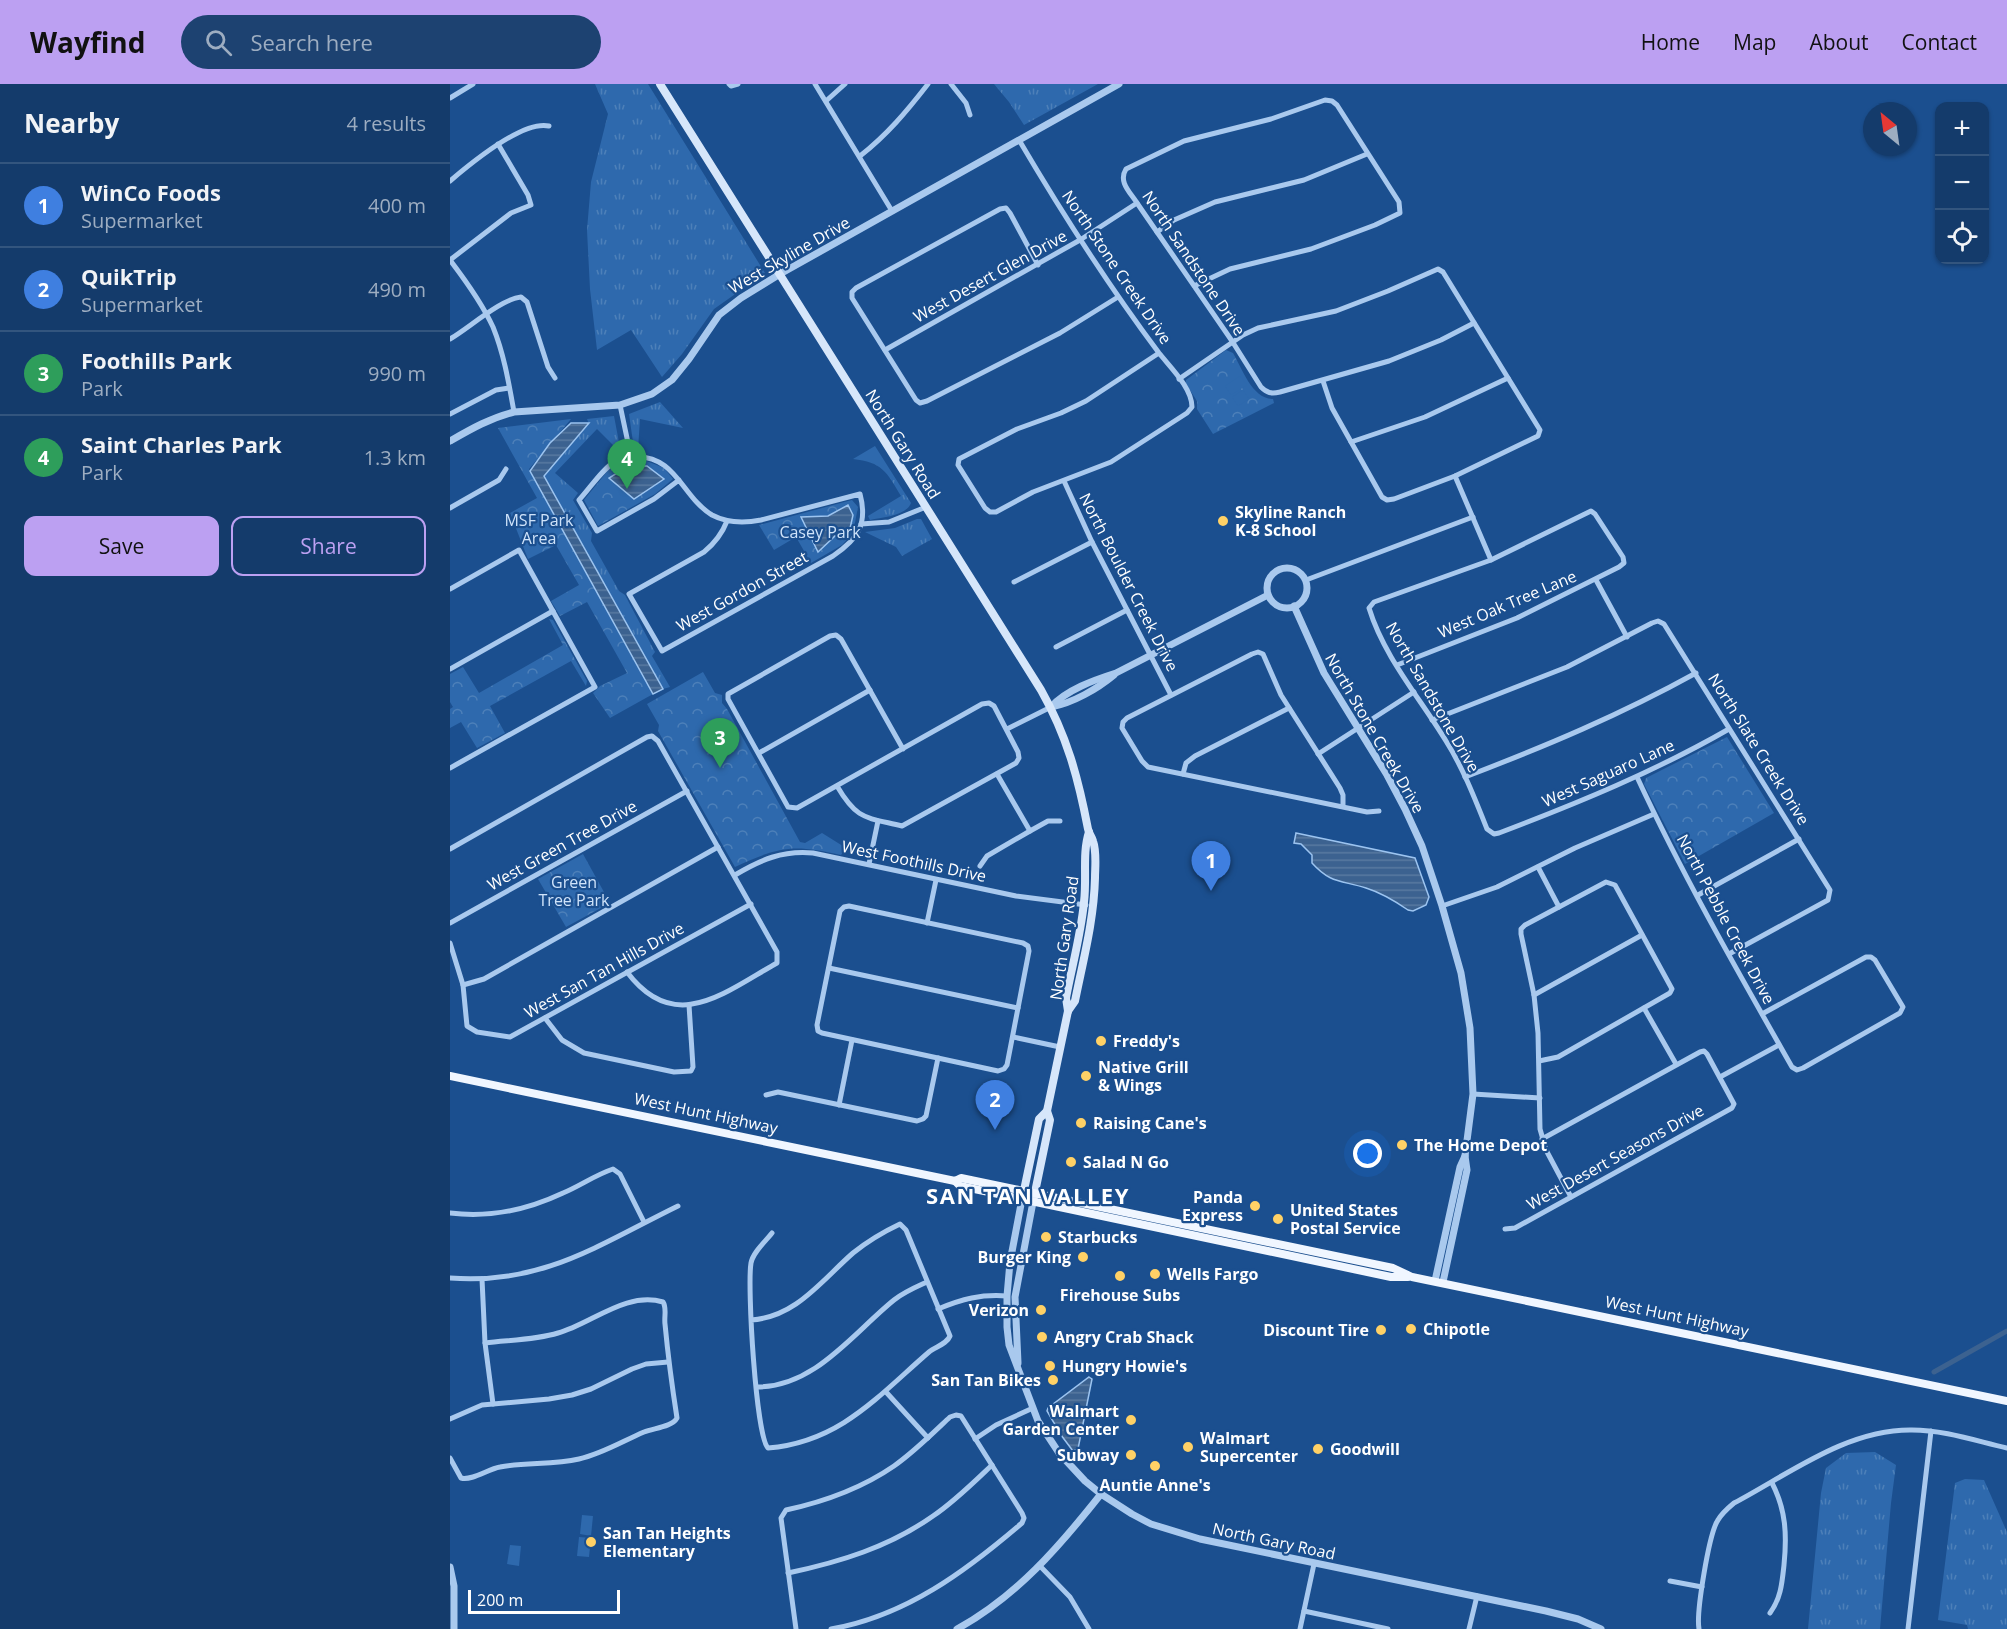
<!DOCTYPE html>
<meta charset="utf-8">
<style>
:root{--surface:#143b6b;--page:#1d4271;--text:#f1f3f6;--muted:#9dadc1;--line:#33557e;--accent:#bca0f2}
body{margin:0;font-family:"Open Sans",sans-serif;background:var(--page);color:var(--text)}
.controls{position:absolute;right:18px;top:18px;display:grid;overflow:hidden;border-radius:12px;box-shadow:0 2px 4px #0004}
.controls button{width:54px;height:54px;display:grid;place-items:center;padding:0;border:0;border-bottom:2px solid var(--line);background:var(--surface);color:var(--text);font:30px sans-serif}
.compass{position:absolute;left:1413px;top:18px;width:54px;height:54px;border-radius:50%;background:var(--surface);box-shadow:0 2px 4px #0004;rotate:331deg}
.scale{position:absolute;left:18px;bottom:15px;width:152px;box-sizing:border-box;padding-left:6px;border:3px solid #fff;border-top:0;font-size:16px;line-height:21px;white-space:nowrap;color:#fff;-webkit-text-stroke:4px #1b4f8f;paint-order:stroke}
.you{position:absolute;left:918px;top:1070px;width:21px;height:21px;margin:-15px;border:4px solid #fff;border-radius:50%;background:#1a73e8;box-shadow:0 0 0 9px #1a73e833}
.badge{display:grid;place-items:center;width:39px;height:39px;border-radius:50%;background:var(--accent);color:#fff;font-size:20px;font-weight:700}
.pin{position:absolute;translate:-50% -50px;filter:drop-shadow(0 2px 3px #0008)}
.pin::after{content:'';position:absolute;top:32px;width:21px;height:18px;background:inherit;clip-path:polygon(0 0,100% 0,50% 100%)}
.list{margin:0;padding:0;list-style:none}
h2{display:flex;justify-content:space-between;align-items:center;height:78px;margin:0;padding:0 24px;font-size:26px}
h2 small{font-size:20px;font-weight:400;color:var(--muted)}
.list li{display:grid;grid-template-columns:39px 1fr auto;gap:18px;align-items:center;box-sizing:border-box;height:84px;padding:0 24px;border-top:2px solid var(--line)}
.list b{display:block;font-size:22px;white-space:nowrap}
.list p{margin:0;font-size:20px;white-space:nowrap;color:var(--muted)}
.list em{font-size:20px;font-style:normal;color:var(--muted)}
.actions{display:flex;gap:12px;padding:18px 24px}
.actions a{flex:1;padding:14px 0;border:2px solid var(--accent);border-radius:12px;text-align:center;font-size:21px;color:var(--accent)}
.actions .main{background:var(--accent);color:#111}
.icon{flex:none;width:33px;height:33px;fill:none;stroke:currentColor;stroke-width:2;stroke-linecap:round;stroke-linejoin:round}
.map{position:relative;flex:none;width:1557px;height:1545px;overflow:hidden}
header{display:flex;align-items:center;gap:36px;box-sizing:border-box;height:84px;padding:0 30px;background:var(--accent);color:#111}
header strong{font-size:28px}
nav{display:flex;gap:33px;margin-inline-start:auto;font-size:21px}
.search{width:420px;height:54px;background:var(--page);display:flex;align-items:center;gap:15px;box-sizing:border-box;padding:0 21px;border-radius:33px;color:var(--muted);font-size:22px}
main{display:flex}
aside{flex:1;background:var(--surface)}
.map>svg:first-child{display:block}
.grass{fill:url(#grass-tufts)}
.park{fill:url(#park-crowns)}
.pitch{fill:#2e69ad}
.water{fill:url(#water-rules);stroke:#9cc4f0;stroke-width:1.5}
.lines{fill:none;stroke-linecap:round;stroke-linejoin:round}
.canal{stroke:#3c6290;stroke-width:5}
.minor{stroke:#a9c9ee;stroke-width:5}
.tertiary{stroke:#a9c9ee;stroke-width:7}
.secondary{stroke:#d6e6fa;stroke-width:8}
.primary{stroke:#f0f6ff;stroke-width:8}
.poi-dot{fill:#ffd166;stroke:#1b4f8f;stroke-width:2}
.labels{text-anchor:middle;stroke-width:4.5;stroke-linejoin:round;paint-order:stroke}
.street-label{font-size:16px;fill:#fff;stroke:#1b4f8f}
.poi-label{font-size:16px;font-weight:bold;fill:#fff;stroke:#1b4f8f;text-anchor:start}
.park-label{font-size:16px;fill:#cfe3fa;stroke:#1b4f8f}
.district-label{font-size:22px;font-weight:bold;letter-spacing:1.5px;fill:#fff;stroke:#1b4f8f}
</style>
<header>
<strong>Wayfind</strong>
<div class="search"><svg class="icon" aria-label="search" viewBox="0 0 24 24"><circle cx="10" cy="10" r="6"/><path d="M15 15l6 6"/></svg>Search here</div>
<nav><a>Home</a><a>Map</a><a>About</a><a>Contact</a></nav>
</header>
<main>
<aside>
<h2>Nearby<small>4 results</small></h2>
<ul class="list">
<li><span class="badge" style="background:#3f7fe0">1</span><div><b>WinCo Foods</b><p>Supermarket</p></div><em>400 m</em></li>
<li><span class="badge" style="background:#3f7fe0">2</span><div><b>QuikTrip</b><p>Supermarket</p></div><em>490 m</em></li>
<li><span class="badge" style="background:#2e9e5b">3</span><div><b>Foothills Park</b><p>Park</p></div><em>990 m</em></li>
<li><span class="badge" style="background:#2e9e5b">4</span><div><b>Saint Charles Park</b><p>Park</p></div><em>1.3 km</em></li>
</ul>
<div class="actions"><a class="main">Save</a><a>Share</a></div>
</aside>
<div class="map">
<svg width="1557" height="1545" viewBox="0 0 1557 1545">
<defs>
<pattern id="grass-tufts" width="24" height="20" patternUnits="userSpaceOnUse" patternTransform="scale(1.5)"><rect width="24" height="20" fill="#2e69ad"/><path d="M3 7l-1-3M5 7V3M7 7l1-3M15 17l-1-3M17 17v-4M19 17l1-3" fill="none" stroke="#4d80b9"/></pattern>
<pattern id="park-crowns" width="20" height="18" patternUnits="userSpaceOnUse" patternTransform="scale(1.5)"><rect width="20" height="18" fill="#2e69ad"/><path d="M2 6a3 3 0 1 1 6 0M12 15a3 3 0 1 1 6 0" fill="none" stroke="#4d80b9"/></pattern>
<pattern id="water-rules" width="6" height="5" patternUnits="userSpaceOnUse" patternTransform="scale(1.5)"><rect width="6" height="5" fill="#3c6290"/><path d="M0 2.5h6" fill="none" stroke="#597aa1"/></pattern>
</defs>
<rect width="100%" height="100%" fill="#1b4f8f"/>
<g class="grass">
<path d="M145,0H198L315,189L264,225L232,270L212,293L181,246L147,266L140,205L137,146L141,98L158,30Z"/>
<path d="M544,0H648L574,41L559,18Z"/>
<path d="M210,318L233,344L190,335L188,365H184L179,330Z"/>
<path d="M164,332L171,369L147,345L105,389L128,409L123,416L142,449L141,457L169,507L175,511L205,568L202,572L220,603L213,605L94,392L139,340L137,335Z"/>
<path d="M425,362L461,419C456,432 433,433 420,436L418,432L451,412C437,388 432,378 403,375Z"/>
<path d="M467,435H471L482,455L452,472L446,463L415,448L445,444Z"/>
<path d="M1425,1368L1446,1381L1441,1419L1430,1545H1358L1371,1409L1376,1384L1396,1369Z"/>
<path d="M1515,1395L1534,1396L1557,1448V1545H1518L1517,1541L1488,1536L1505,1399Z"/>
</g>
<g class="park">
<path d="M776,266L783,269C792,284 802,315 823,315L824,319L763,350L747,325V317L736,300V296Z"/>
<path d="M121,335L79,385L203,610L160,634L143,609L150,602L177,589L137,518L110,532L101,517L129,501L106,461L78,475L60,429L87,414L48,344Z"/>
<path d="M194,376L214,384L223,395L205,410L148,442L134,416L160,384L174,377Z"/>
<path d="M402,416L408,423L403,449L392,461L361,479L346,453L324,466L309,441Z"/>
<path d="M99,535L103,536L137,597L136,602L121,577L40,622L55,649L27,664L11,638L0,644V625L3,623L0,618V590L13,583L29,609L113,561Z"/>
<path d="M253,588L265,609L272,611V619L277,625L350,758L355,759L372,749L396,764L391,771C343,760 330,762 285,783L208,647L209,641L197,620Z"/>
<path d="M1277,653L1324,729L1235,780L1194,700L1196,694Z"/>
<path d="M133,770L160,819L116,843L88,795Z"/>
</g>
<g class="pitch">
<path d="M790,292L797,301L781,311L775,302Z"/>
<path d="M793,306L799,315L788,322L782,313Z"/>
<path d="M132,1431L143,1432L141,1452L130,1450Z"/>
<path d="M129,1453L141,1454L139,1473L127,1472Z"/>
<path d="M60,1461L71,1462L69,1482L57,1480Z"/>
</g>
<g class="water">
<path d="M121,339H139L94,392L213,605L203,610L80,387L100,359Z"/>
<path d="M178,382H197L214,395L184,415L159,394Z"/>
<path d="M398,421L403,431L399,449L385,452L368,468L351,433L378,432Z"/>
<path d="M846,749L965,774L979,813L976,821L963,827L958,826C945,817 932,809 916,804C891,796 881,800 862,779V771L851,760L844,759Z"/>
<path d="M639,1293L642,1295L628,1365L623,1367L611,1351L597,1327L598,1324Z"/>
</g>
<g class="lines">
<path class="canal" d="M1484,1288L1557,1247"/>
<g class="minor">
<path d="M279,0L281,2L288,0"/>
<path d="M365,0L442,127"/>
<path d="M501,0L516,19L520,31"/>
<path d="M0,14L23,0"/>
<path d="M376,17L395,0"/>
<path d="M569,56C612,129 658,201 709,269C721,284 742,304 742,323L737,329L661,378L583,408L546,428H540L535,424L508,381L509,375L567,345L611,329L636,317L709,269"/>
<path d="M410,72C437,51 457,27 478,0"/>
<path d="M0,97C20,80 73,36 99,42"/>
<path d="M707,148L724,136L765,118L854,96L917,70"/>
<path d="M0,176L61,129L81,121L78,111L48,60"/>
<path d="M0,176C16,197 32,219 43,243C54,270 59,300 64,328"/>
<path d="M588,181L560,129L556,124L550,125L406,204L402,208V214L466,316L470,319L477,317L610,249L668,213"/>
<path d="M744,202L780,185L861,165L925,141L950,129L949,118L887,21L882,17L875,16L821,35L734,57L676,85C668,98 680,108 687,119L782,257L811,303C817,309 821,310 830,308L939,277L991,256L1024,239"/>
<path d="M0,255C19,244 51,215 71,213L77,218L98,283L105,294"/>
<path d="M435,266L630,156L687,119"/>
<path d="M729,295L793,251L808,244L886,227L938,207L988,185L993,188L1090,346L1088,352L1005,392L944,415L937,416L932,413L882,324L873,297"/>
<path d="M170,321L181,373"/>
<path d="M0,330L46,306L59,304"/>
<path d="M901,358L975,333L1058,294"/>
<path d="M1005,392L1041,476"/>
<path d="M229,396L204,415L147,447L129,416C141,403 152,385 167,376C173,373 178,373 185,373C226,371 232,413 262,431C277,439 295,439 311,436L410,410C418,440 408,455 383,472L212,567L179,510L254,468C265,459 272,450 277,437"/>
<path d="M614,397L642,458L721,611"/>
<path d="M0,424L49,396L56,385"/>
<path d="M411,440L439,438L476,423"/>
<path d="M856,496L1023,433"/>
<path d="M1146,496L1177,553"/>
<path d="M564,498L642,458"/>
<path d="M0,505L69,466L145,603L0,684"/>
<path d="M606,563L677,526"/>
<path d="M947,581L1067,534L1169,483L1174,479L1173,473L1145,430L1141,427L1041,476L924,518L919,524C934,573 970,614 996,657C1013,684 1025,715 1037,745L1044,750L1049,749C1128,719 1206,687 1279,645"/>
<path d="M0,585L103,527"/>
<path d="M982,636L1117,583L1202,539L1208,537L1214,540L1380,806L1378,816L1279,870"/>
<path d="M557,645L601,623"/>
<path d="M309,669L420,606"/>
<path d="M868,670L964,608"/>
<path d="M547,690L580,747"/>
<path d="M733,690L736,679L745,672L839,624"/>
<path d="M1015,693C1096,662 1170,631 1246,589"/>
<path d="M1187,693C1233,792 1288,888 1342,983L1347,986L1353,984L1450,929L1453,923L1425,876L1421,873H1416L1312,930"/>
<path d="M387,702C407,736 415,733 452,742L566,679L569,674L568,668L544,622L539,619L532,620L347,724L338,723L278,615V610L380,552L386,551L391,555L453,665"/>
<path d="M893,722V711L890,704L831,611L813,570L808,568L802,570L677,634L673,638L672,644L692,677L698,683L917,728L929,727"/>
<path d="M0,765L197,653L202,652L208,657L327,868V879C275,908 225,952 177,888"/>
<path d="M419,780L428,737"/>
<path d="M530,782L537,772L580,747L598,737H610"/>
<path d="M1088,783L1109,823"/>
<path d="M285,791C310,776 333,766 363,769L566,812L636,821"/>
<path d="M1248,811L1349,755"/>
<path d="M399,822L573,859L578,862L579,867L557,981L554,985L548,987L372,949L368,947L367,941L390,827L394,823Z"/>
<path d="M992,822L1047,803L1125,764L1204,730"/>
<path d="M0,839L237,707"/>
<path d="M477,839L486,796"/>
<path d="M0,859L13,901L17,942L27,948L60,953L301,820"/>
<path d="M379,884L568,924"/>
<path d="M13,901L34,895L268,763"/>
<path d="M1084,911L1192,851"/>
<path d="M1194,924L1226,980"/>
<path d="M95,934L112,956L134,969L224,988L241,987L243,983L239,921"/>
<path d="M563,953L610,963"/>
<path d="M1089,977L1108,973L1220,909L1222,905L1165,801L1156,798L1075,841L1071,845V850L1084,911L1088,949L1090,1045L1096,1066L1121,1113"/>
<path d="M1270,993L1329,961"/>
<path d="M1023,1010L1090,1014"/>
<path d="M316,1011L328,1008L467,1037L473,1035L476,1032L488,974"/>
<path d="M389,1021L402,956"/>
<path d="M0,1129C39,1134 77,1126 113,1109C130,1102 145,1091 163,1085L170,1090L194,1138"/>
<path d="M1055,1145L1065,1144L1282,1024L1284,1020L1257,970L1254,967L1250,968L1092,1055"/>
<path d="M0,1194C93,1201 148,1161 228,1122"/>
<path d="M32,1195L35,1259L43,1320"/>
<path d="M488,1225C512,1215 531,1210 557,1212"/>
<path d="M301,1236C346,1233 371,1197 403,1169C418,1157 433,1148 450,1140L456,1146L500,1252C497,1260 485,1263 479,1268C428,1312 390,1358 318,1364C306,1352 297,1202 301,1179C303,1168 315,1158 322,1149"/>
<path d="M307,1303C365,1303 403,1249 444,1216C454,1208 466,1203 477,1198"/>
<path d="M436,1308L478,1354"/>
<path d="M0,1335L32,1321L99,1315L122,1311L141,1305L182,1285L196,1280L218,1278"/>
<path d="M525,1355L546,1341L583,1324"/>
<path d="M0,1374L11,1394C22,1397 38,1385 50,1383C76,1378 103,1381 129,1375C152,1370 173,1357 194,1348C204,1344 222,1343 227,1334C222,1302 218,1272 215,1240C214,1232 217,1224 213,1218C176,1207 141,1240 108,1249C85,1256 59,1256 35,1259"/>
<path d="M589,1481L620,1513L639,1545"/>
<path d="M338,1489C390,1478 439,1463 483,1432C504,1418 523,1399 542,1381"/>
<path d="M1220,1497L1252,1503"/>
<path d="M854,1527L938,1545"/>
<path d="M1320,1529C1331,1514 1332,1499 1334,1481C1337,1451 1336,1426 1322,1399"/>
<path d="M346,1545L331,1434L336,1426C373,1418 412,1404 444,1382C464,1368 482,1350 500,1333L506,1331L511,1332L572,1429L574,1434L572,1439C516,1487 456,1532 381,1545"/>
<path d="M850,1545L864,1480"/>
<path d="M1019,1545L1027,1512"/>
<path d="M1249,1545C1246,1529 1259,1449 1268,1436C1272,1429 1278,1424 1284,1419C1339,1390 1397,1345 1462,1346C1494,1346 1526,1357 1557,1364"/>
<path d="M1458,1545L1481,1347"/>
</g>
<g class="tertiary">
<path d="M0,357C21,345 40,334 64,328L170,321L202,310L222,296L239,275L269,231L291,214L330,190L669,0"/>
<circle cx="837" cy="504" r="20"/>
<path d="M844,522L874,589L937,691L955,725L972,762L992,822L1011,889L1020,944L1023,1010L1015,1072L1017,1086L993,1198"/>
<path d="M601,623C616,606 644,596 666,589L818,511"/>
<path d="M601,623C623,619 647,605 664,591"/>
<path d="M572,1115L560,1178L557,1212V1243L559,1261L588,1337L609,1369L635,1397L651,1410L682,1430L701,1440L750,1455L1096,1527L1128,1535L1151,1545"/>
<path d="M985,1197L1010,1083L1015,1072"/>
<path d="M568,1279L565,1213L583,1118"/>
<path d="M0,1483L4,1502V1545"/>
<path d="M507,1545C567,1512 609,1463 651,1410"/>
</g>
<g class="secondary">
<path d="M210,0L591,606C617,652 628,693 638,745C639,750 642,753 643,757C647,768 645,783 645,794C644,836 633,877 625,917L618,927L597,1027L589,1035L573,1111"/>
<path d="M618,927L616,914C622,882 631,850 634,818C637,795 632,769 639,748"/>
<path d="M584,1113L600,1036L597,1027"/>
</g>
<g class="primary">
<path d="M0,992L505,1097L511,1094L943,1184L962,1193L1557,1317"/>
<path d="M505,1097L510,1102L941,1193H958"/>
</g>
</g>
<g class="poi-dot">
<circle cx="773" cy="437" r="6"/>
<circle cx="651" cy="957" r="6"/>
<circle cx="636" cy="992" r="6"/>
<circle cx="631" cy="1039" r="6"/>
<circle cx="952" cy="1061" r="6"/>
<circle cx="621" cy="1078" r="6"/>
<circle cx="805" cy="1122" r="6"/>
<circle cx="828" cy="1135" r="6"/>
<circle cx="596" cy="1153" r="6"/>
<circle cx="633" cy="1173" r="6"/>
<circle cx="705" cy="1190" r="6"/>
<circle cx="670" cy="1192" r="6"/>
<circle cx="591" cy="1226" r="6"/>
<circle cx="961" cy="1245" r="6"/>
<circle cx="931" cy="1246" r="6"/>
<circle cx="592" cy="1253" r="6"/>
<circle cx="600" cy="1282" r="6"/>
<circle cx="603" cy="1296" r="6"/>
<circle cx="681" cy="1336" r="6"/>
<circle cx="738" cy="1363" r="6"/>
<circle cx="868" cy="1365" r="6"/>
<circle cx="681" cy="1371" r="6"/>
<circle cx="705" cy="1382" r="6"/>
<circle cx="141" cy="1458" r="6"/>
</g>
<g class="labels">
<g class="street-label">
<text transform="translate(339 171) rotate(-30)" y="6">West Skyline Drive</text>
<text transform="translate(744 179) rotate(56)" y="6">North Sandstone Drive</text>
<text transform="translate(667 183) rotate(56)" y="6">North Stone Creek Drive</text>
<text transform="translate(540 192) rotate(-29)" y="6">West Desert Glen Drive</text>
<text transform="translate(453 360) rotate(58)" y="6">North Gary Road</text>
<text transform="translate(679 498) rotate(63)" y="6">North Boulder Creek Drive</text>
<text transform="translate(292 507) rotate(-29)" y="6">West Gordon Street</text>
<text transform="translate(1057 520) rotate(-23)" y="6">West Oak Tree Lane</text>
<text transform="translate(983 613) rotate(60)" y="6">North Sandstone Drive</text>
<text transform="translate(925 649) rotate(60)" y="6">North Stone Creek Drive</text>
<text transform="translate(1309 665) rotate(58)" y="6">North Slate Creek Drive</text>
<text transform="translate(1158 689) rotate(-24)" y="6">West Saguaro Lane</text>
<text transform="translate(112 761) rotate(-29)" y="6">West Green Tree Drive</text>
<text transform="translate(464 777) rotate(12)" y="6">West Foothills Drive</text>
<text transform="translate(1276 835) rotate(62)" y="6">North Pebble Creek Drive</text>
<text transform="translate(614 854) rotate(-82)" y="6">North Gary Road</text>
<text transform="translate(154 886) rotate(-29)" y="6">West San Tan Hills Drive</text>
<text transform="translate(256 1029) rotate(12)" y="6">West Hunt Highway</text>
<text transform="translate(1165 1073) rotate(-29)" y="6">West Desert Seasons Drive</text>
<text transform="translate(1227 1232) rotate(12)" y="6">West Hunt Highway</text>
<text transform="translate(824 1457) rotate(12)" y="6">North Gary Road</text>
</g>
<g class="poi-label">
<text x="785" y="434">Skyline Ranch<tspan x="785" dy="18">K-8 School</tspan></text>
<text x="663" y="963">Freddy's</text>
<text x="648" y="989">Native Grill<tspan x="648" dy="18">&amp; Wings</tspan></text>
<text x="643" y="1045">Raising Cane's</text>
<text x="964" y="1067">The Home Depot</text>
<text x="633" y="1084">Salad N Go</text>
<text x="793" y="1119" text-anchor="end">Panda<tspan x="793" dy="18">Express</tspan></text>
<text x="840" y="1132">United States<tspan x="840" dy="18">Postal Service</tspan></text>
<text x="608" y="1159">Starbucks</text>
<text x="621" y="1179" text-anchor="end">Burger King</text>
<text x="717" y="1196">Wells Fargo</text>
<text x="670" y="1217" text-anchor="middle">Firehouse Subs</text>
<text x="579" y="1232" text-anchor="end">Verizon</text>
<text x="973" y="1251">Chipotle</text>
<text x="919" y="1252" text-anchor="end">Discount Tire</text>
<text x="604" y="1259">Angry Crab Shack</text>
<text x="612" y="1288">Hungry Howie's</text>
<text x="591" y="1302" text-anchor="end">San Tan Bikes</text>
<text x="669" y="1333" text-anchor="end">Walmart<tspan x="669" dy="18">Garden Center</tspan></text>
<text x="750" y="1360">Walmart<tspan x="750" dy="18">Supercenter</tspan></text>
<text x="880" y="1371">Goodwill</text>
<text x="669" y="1377" text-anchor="end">Subway</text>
<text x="705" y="1407" text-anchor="middle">Auntie Anne's</text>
<text x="153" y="1455">San Tan Heights<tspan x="153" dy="18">Elementary</tspan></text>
</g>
<g class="park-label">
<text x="89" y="442">MSF Park<tspan x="89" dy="18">Area</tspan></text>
<text x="370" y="454">Casey Park</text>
<text x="124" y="804">Green<tspan x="124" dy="18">Tree Park</tspan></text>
</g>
<g class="district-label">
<text x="578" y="1120">SAN TAN VALLEY</text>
</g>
</g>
</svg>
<div class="controls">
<button>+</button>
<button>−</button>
<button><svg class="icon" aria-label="locate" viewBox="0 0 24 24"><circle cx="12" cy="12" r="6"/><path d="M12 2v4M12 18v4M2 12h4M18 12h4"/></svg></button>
</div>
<svg class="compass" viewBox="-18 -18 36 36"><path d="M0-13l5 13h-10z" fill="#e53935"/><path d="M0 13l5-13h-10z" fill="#9dadc1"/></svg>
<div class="scale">200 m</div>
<div class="you"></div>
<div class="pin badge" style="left:761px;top:807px;background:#3f7fe0">1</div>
<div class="pin badge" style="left:545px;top:1046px;background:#3f7fe0">2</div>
<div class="pin badge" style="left:270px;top:684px;background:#2e9e5b">3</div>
<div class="pin badge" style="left:177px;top:405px;background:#2e9e5b">4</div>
</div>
</main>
